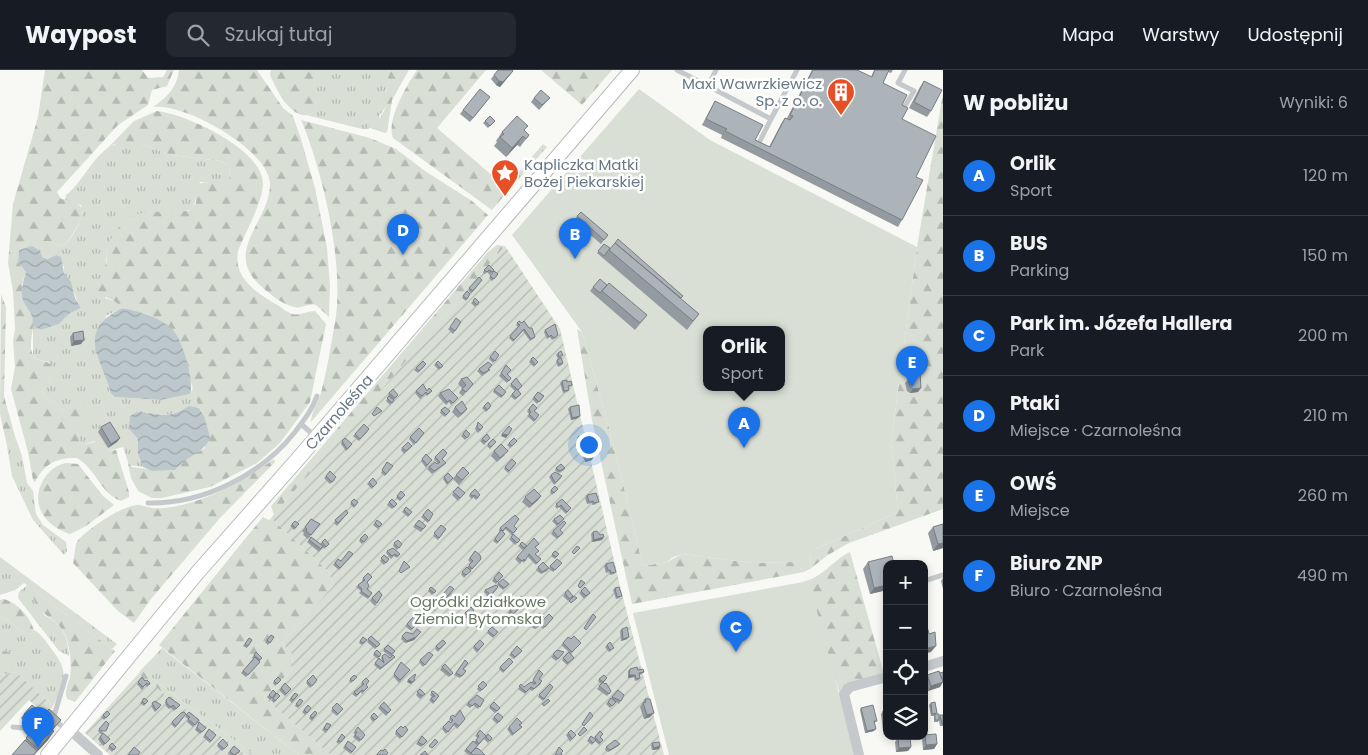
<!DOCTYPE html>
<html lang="pl">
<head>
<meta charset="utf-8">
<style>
  :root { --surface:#171b24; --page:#242831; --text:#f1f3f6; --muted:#9ea1a6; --line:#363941; --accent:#1a73e8 }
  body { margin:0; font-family:Poppins,sans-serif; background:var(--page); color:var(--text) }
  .controls { position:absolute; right:15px; bottom:15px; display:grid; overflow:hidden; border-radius:10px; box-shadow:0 2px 8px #0003 }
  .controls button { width:45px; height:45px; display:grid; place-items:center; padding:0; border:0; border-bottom:1px solid var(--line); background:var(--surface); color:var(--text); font:25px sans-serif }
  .you { position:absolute; left:588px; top:374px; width:18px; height:18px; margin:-12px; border:4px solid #fff; border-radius:50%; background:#1a73e8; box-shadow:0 0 0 8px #1a73e833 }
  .badge { display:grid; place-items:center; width:32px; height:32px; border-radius:50%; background:var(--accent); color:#fff; font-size:16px; font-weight:700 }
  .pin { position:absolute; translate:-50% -41px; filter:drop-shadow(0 1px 2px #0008) }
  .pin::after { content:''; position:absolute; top:26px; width:18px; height:15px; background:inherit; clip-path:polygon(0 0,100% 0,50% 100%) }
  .popup { position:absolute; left:703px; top:256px; width:82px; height:65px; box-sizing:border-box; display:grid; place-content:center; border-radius:10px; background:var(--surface); filter:drop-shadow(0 1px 4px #0005); font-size:16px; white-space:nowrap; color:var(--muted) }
  .popup b { font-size:19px; color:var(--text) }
  .popup::after { content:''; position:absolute; left:50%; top:100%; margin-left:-10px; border:10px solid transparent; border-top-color:var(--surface) }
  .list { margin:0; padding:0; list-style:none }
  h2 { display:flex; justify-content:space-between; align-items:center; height:65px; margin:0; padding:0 20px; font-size:21px }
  h2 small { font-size:16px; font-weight:400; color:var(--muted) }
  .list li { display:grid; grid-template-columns:32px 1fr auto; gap:15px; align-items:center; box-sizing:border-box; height:80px; padding:0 20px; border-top:1px solid var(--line) }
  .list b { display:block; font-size:19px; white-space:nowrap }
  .list p { margin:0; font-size:16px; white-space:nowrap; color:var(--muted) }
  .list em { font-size:16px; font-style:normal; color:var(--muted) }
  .icon { flex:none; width:28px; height:28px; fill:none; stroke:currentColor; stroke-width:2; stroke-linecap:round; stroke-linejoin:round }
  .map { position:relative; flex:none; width:943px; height:685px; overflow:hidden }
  header { display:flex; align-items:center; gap:30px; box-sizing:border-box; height:70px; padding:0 25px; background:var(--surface); border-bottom:1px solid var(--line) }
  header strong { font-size:24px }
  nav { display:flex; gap:28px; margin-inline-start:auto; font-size:18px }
  .search { width:350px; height:45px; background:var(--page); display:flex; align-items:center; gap:12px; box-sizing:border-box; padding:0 18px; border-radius:10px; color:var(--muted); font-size:19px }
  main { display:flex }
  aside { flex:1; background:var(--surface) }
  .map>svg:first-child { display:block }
</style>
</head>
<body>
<header>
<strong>Waypost</strong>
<div class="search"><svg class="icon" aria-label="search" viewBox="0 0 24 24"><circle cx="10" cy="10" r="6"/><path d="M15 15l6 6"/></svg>Szukaj tutaj</div>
<nav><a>Mapa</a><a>Warstwy</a><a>Udostępnij</a></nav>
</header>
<main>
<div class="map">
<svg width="943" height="685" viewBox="0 0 943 685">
  <defs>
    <pattern id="grass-tufts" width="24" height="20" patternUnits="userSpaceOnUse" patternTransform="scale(1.25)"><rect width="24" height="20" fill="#d9dfd5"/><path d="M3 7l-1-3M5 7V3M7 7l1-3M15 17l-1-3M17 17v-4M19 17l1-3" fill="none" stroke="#b4bab2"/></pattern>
    <pattern id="forest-firs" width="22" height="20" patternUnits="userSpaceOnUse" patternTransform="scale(1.25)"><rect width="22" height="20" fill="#d9dfd5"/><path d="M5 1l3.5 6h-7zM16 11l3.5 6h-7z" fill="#b4bab2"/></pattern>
    <pattern id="garden-furrows" width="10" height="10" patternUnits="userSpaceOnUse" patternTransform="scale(1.25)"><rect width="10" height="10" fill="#d9dfd5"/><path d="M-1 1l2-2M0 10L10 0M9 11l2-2" fill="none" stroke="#b4bab2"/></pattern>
    <pattern id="water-waves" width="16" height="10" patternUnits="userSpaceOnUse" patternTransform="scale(1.25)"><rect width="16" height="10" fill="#bdc8cc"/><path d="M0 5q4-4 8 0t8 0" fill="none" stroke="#9da7ab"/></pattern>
  </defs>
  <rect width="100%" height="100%" fill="#f8f8f4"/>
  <path fill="url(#grass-tufts)" d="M318 0H390L388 6 389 16 385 22 387 35 379 46 380 48 368 59H362L306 45 312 44 317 35C314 22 312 12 318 0Z
    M120 73H139L172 85 221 91 230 97 229 110 218 113 200 112 193 139 178 143 149 142 107 178 105 228 119 233 122 238 106 246C107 264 102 315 116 327L161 330 190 324 193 318 199 338C180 335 167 353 146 342L129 359 138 369V384L143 397 129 395 123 377 108 381 94 371 83 375 80 372 78 362 83 354 88 336 82 332 63 341 56 333 45 327 42 321 52 308 49 292 36 289 33 285V256L41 260 59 254 70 243 81 238C74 226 73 215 64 203V197L56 185 49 189 19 180 30 171H47L62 176C71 172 86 146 81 135L65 130 66 125C85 111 95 78 120 73Z
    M543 74 547 77 509 120 506 117Z
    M15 366 22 386 27 413 33 421 36 444 43 455 66 472 67 481 64 485 33 450 12 406 7 376 14 371Z
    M0 487 117 574 112 579 34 521 44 545C62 554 68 566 69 586L59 581 18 528 19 522 27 515 24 513 15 520 0 525Z
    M0 547C13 550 18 563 30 564L34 560C41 564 45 570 50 577 70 602 66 611 52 638L47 640 51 634 16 602 14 584 0 580Z
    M162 578 168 583 299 685H254L141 600Z"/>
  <path fill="url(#forest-firs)" d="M45 0H142L148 8 163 7 167 0H174L167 16 152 20 148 35 118 55 57 122 61 129 75 131 83 139C83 148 69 174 62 176L47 171H30L19 180 18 192 26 202C24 207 22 213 22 218 21 232 32 238 33 251 34 263 26 279 36 289 47 292 53 292 55 304L42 321 45 327 56 333 63 341 82 331 88 336V347L78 362 80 372 83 375 98 371C106 377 104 382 116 380L129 422V427L121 431C101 424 96 399 77 388 57 387 44 394 35 412L33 410 28 382 11 319 15 297 13 271 15 259 13 221 8 193 13 134 38 47Z
    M179 0H257L283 38 293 46 301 69 315 118 327 178 330 216 329 247 316 235C308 233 301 239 294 237 282 234 271 225 262 217 221 182 270 152 270 114 269 79 183 32 153 37 167 27 177 18 179 0Z
    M271 0H318C309 17 321 31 315 42 294 56 277 21 270 5Z
    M390 0H409L392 30 387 62 385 63 367 57 380 48 387 35 381 31 389 16 388 6Z
    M417 0H486L437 58 509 120 492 140 393 68C386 50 407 15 417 0Z
    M541 0H612L582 35Z
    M943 23V439L849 473 828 485 810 499 811 482 813 480 898 442 891 373 917 177Z
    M157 41C186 44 262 79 263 113 263 132 245 163 238 181 233 209 258 224 279 236 283 239 287 242 292 244 299 246 308 241 315 241L326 254 310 332 280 373 257 393 210 417 162 428H152L138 421 131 408 128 393 132 397C147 399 159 401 174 400L183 390 205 378 204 346 199 338 177 267C165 249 142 242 122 238 115 228 103 229 96 219L107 191V178L110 170 123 151 137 144 149 142 189 141 196 133 195 116C203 110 218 113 229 110L230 97 221 91 172 85 139 73 114 74 102 84 134 51Z
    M301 50 370 68 396 79 425 101 472 131 488 145 311 352C311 343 318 332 321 323 327 300 331 275 335 252 345 197 323 101 301 50Z
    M497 175 505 176 274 445 271 436 488 182Z
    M1 224 6 237 4 326 15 366 14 371 7 376 0 344Z
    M577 259 582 262 612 368 643 496 667 492 682 484 753 493 794 492 804 502 632 534 592 350Z
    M274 389 275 392 220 448 151 529 134 553 118 541 73 493 76 474 78 470C90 458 119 437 137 435 142 435 147 437 152 438 160 439 173 437 182 435 215 427 247 409 274 389Z
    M66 393 78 394 103 426 114 435 86 456 70 464C60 461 47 453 42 443 31 424 45 397 66 393Z
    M263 447 269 450 271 448 328 501 334 515 282 573 292 584 293 599 264 628 331 685H299L159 575Z
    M850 482 884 604 840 625 804 511C821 509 834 489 850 482Z
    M34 521 115 581 75 632 67 629C64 621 68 615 70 607 72 595 70 576 65 565 58 546 30 544 34 521Z
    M4 529C18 533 29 546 34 560L30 564C18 563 13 550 0 547V530Z
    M0 580 15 584 16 602 0 605Z
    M141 600 254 685H246L138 604Z"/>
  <path fill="#d9dfd5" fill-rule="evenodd" d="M639 19 710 70 917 177 891 373 898 442 813 480 811 483 810 499 804 502 794 492 753 493 682 484 673 487 667 492 643 496 612 368 582 262 512 165ZM706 259H782V317H706Z
    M809 511 855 685H669L633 543Z"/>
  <path fill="url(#garden-furrows)" d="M505 176 560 259 621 520 664 685H331L264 628 293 599 292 584 282 573 334 515 328 501 271 448Z
    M16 602 51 634 47 640H40L29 630 0 661V605Z
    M138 604 246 685H110L85 663Z"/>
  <path fill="url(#water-waves)" d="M32 176 40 181 42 187 48 189 56 185 61 187 64 203 71 212 75 228 81 238 70 243 59 254 41 260 33 256C33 243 30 243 25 234 19 225 23 212 26 202L18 192 19 180Z
    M122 238C138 241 159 247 172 259 182 268 195 312 190 324L161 330 115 327 111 323C100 285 76 262 122 238Z
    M189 336 199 338 204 346 210 367C206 382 185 387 175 400L152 401 143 397 138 384V369L129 359 130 346 137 342C161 343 164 351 189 336Z"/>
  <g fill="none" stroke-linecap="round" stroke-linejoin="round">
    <g stroke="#b5bbbf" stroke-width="16">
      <path id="secondary" d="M48 685 198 502 297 390 632 0"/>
    </g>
    <path stroke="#c5c9cc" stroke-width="5" d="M677 0 708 16 716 0
      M708 16 771 49 797 0
      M905 36 914 21 898 13 905 0
      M758 75 771 49
      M301 354 316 367
      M148 433C204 434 261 405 295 362 304 350 312 340 317 326
      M924 511 943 505
      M924 520 925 524
      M66 606 54 646 60 655 68 659
      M13 657 23 658 41 643H53"/>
    <path stroke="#c5c9cc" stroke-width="10" d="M924 597 943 591
      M69 659 98 685
      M859 685 844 624 850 617 887 607"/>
    <use href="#secondary" stroke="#fff" stroke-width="14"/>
  </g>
  <path fill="#949ba0" d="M812 0H857L871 7 874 0H893L891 3 888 2 883 13 902 35V49L916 107 902 150 898 157 721 68 722 65 702 55 711 38 715 31 755 70 769 77 781 54 785 48H787Z
    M513 1 500 17 496 15 491 9 494 5Z
    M924 11 931 41 927 47 909 38 920 17Z
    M490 27 470 52 460 44 463 40Z
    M534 28H550L539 40 531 32Z
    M485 51H495L488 58 483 53Z
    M524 61 529 65 520 77 517 75 506 87 494 76 497 72 496 71 502 62Z
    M577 146 608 165 601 174 574 151Z
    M604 174 681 229 699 244 687 260 597 183Z
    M484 200H494L490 205 487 202 485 204 483 203Z
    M494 201 498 204 492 211 489 208Z
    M479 207 482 210 471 224 468 220Z
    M593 217 647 245 635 260 590 221Z
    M467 221 470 224 466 231 462 228Z
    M473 231 479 232 475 237 471 233Z
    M519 251 535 267 533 269 530 271 523 261 513 272 509 268 518 257 516 255Z
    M461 252 453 264 448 259 450 257Z
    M545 260 557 267 552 270 550 267 547 269 544 262Z
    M73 263 81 274 71 276 70 267Z
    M558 283 562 288 558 289 556 285Z
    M499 285 493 293 489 289 490 287Z
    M531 289 536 294 534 297 529 292Z
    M557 290 563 293 562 295 558 297 556 292Z
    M438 291 443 296 439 300 434 295Z
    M506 295 509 302 507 304 511 308 507 313 499 306Z
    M425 296 418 303 414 300 416 298Z
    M479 299H488V302L482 306 477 301Z
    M912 301 918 322 910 323 907 321 905 313 909 309V306Z
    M516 308 518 320 521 324 515 330 510 326 515 321 510 316Z
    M461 309 469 318 463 326 459 323 462 318 458 314Z
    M562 311 567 312 570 317H568L569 320 567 322 563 323 560 313Z
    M494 320 505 324 501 328 493 322Z
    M416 321H432L427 326 425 324 420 329 415 323Z
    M538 322 544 326 537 334 532 329Z
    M389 323 398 325 390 335 386 331 389 326 388 325Z
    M440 323 458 328 451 335 449 332 446 335 438 326Z
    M533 334 534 341 539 345 534 352 527 346 529 344 527 341Z
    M484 336 490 338 486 342 482 338Z
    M455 337 467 339 464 343 458 348 452 342Z
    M570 337 578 348 571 350 568 339Z
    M441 340 450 341 445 347 440 343Z
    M478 352 482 359 478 363 475 359Z
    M101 357 120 368 117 372 108 378 98 362Z
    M368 361 359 371 353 366 355 364Z
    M424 363 414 375 409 369 410 367Z
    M463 364H470L465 370 461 366Z
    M578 367 585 373 578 374 577 369Z
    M490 368 484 375 480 371 482 369Z
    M342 371 351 376 346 381 341 374Z
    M517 371 510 378 507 375 509 373Z
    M496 372 490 379 487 376 488 374Z
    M412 376 404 384 401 380 402 378Z
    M494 381 505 385 497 392 491 386Z
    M426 384 432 390 426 398 421 391Z
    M446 385 442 389 446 393 444 395 432 404 427 399 429 397 438 394 434 389 435 387Z
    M585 385 592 390 585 392 583 387Z
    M387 392 393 396 385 406 381 403Z
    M515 395 508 403 504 399 505 397Z
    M556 398H565L564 400 558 403 555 400Z
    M469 403 459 415 453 409 456 405Z
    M551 405 561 408 554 415 549 407Z
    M326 406 335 410 330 414 324 408Z
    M444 407 453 408 447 415 443 409Z
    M369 412 377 413 372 419 367 414Z
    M458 417 465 423 458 431 452 425Z
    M558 419 552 425 550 422 551 420Z
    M401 421 405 425 400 431 396 428Z
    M470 424 479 427 476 430 473 427 472 429 469 426Z
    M587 425 597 434 592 435V433L587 434 585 428Z
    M541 426 538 430 529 438 522 432 525 427Z
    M354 429 358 432 354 438 350 434Z
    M562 429 571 438 566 444 559 437 557 439 555 436Z
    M389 432 396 436 392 439 387 435Z
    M406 437 412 442 408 447 402 442Z
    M348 443 337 456 334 453 335 450Z
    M423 445 429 451 428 453 421 447Z
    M311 449 320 454 308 469 303 465 304 463 302 461Z
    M554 449 562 451 557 456 552 451Z
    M377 450 382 454 378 459 373 455Z
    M419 450 426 456 421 462 413 457Z
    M292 454 297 457 294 460 290 456Z
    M943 454V478L933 481 928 463 933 457Z
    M441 455 446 459 438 470 433 466Z
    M514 456 516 461 512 465 505 459 503 462 505 464 497 474 493 471 500 462 499 460 500 458Z
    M560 460 563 463 557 469 551 464 553 461Z
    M593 462 602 470 592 472 591 464Z
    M365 464 368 467 362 474 359 471Z
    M311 467 320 474 322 472 327 476 324 479 323 477 319 482 307 472Z
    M511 467 518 472 515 475 509 469Z
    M522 472 527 476 523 480 518 476Z
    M394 473 402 474 397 480 393 476Z
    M536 478 535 484 541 489 536 495 527 486 524 493 522 491 520 494 515 489 517 487Z
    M387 481 400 484 397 488 394 486 391 489 386 483Z
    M475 481 481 489 464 508 461 504 471 493 468 490Z
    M555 481 559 484 555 489 551 486Z
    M353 484 339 500 333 495 338 489 341 491Z
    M384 485 389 489 384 495 380 491Z
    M868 492 887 520 870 524 863 499Z
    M606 494 616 502 614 504 610 505 609 502 606 503 604 496Z
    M560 495 553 502 549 499 550 496Z
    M538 497 549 498 547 501 541 504 536 500Z
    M503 506 496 514 492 511 494 508Z
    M372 507 367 513V519L372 523 368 529 359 523 361 521 356 517 358 515 363 512 362 511 363 508Z
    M943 508V519L941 511Z
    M498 513 509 514 503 520 497 515Z
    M431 517 436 521 432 525 428 521Z
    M615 518 620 528 616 529 613 520Z
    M497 519 489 528 484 522 485 520Z
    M581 521 590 523 584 529 579 523Z
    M453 522 435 541 430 536 432 534 439 529Z
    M565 523 573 526 568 531 563 526Z
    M382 525 375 536 370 531 372 528Z
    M518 529 527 531 512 546 508 543 510 540 519 534 516 531Z
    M474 541 467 549 463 545 465 543Z
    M540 543 542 549 540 552 536 547Z
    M476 548 484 555 479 560 472 553Z
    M553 548 543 559 540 556 535 559 531 557 536 550 540 554Z
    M407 554H415L414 557 411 561 405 556Z
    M622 559 627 569 621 571 620 561Z
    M488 561 498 562 493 568 487 563Z
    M421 562 414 570 405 573 401 569 402 566Z
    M271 565 274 567 268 575 265 572Z
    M371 566 380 574 375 579 367 572Z
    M249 568 252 570 247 578 243 576Z
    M360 571 365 572 362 575 359 573Z
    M446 573 438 582 435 579 436 576Z
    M563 573 579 575 571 584 574 588 567 595 562 590 569 582 561 575Z
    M484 574 477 583 473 578 474 576Z
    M388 575 395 581 391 587 383 581Z
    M607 575 612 580 609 582 605 577Z
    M377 580 381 584 378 589 373 585Z
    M557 580 563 584 556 591 551 587Z
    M522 581 514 589 509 585 511 583Z
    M256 582 262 588 259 592 258 594 246 607 241 603 253 589 252 588Z
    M385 584 390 588 393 589 380 600 374 595 375 593 382 590 381 588Z
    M433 585 423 597 419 592 420 590Z
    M465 590 468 593 463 599 466 601 460 608 454 605Z
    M513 592 503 603 499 599 500 597Z
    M399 594 410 600 399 613 393 606Z
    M442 597 453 603 449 607 440 600Z
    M630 599 638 600 644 602 642 604 640 605 639 610 635 611 634 607 628 608V601Z
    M539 600 541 614 532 621 529 619 525 624 518 619 521 614 524 617 532 612Z
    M943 602V611L940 617 928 621 924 609 927 605Z
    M354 605 357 607 351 613 349 611Z
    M142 607 149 615 147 617 145 615 142 620 137 614Z
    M366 608V619L362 624 361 622 356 627 352 624 362 615 361 614Z
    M599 609 606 610 603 613 611 621 607 626 597 619 601 614 598 611Z
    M281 610 275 616 273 613 274 611Z
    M307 611 316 612 310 618 306 613Z
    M483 611 487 615 480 622 477 619Z
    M285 613 291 619 285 626 279 620Z
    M553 617 543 631 538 627 539 625Z
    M420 619 423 626 420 629 416 625Z
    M618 620 624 625 619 634 615 631 616 632 610 638 606 634Z
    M433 621 439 626 433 634 429 630 432 627 430 625Z
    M276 623 270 630 267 627 269 625Z
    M295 623 298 625 292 633 289 630Z
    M169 627 178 637 174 641 171 638 169 639 166 636 165 632Z
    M273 628H278L274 633 271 630Z
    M645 629 650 647 644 649 640 637Z
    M484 630 478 639 473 635 470 638 466 635 468 633Z
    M142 631H148L144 636 140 633Z
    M155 631 160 637 155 642 151 636Z
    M303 631 298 638 295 636 296 634Z
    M337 633 343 639 337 646 331 641Z
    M931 633 937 643 936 644 939 647 940 645H943V656H940L939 650 938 652H934V646H931L929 635Z
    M308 635 311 638 305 645 302 642Z
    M380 636 391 640 386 646 378 638Z
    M490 636 500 638 495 643 489 638Z
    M861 638 877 651 874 653V661L865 663 860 640Z
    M49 639 53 660 48 670 34 685 25 670Z
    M107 641 108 646 104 650 101 647Z
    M315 641 317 643 312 651 309 648Z
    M883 641H887V660L883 661 881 644Z
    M189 642 199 650 193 657 187 652 188 649 185 647Z
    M24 644 35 645 27 654 21 648Z
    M186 644 175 658 171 654 172 652Z
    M453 645 455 647 465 649 457 659 454 655 446 664 442 659 443 657 452 652 449 649Z
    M371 646 378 647 373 652 370 648Z
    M494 647 501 650 497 654 492 649Z
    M199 652 206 658 200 664 195 660Z
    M327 653 331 655 326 663 322 660Z
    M520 655 522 657 512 666 507 659 509 657Z
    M99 659 104 664 108 671 103 676 98 669 102 664H101L98 661Z
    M209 659 216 665 210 673 203 667Z
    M408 660 400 669 395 664 396 661Z
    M480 660 486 666 476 678 485 685H469L464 681 466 679 474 672 478 668 475 666Z
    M571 660 576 665 570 672 566 665Z
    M355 661 364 667 359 672 353 667 355 664 353 663Z
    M600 661 601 667 603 670 599 675 595 671 592 675 587 671 591 666 594 668Z
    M342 664 345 667 339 674 336 672Z
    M488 664 492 668 488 673 484 669Z
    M925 665 937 674 934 679 923 680 922 669Z
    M422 666 425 673 421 677 416 674Z
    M898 668 911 677 908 681 896 682 895 672Z
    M348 671 356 677 351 684 343 678Z
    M112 673 116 677 112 682 108 678Z
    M652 673 659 679 652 680 651 676Z
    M218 674 228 675 222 681 217 676Z
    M234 676 240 681 239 683 236 685H230L228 683Z
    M618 676 608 682 605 680 606 677Z"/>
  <path fill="#787e82" d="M513 1 500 17 496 15 499 11Z
    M523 66 517 75 506 87 512 78Z
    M84 270 81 274 71 276 74 271Z
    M921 318 918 322 910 323 913 319Z
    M580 346 578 348 571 350 572 348Z
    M502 364 508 365 506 368 501 366Z
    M120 368 117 372 108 378 111 374Z
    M586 370 585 373 578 374 579 372Z
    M593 388 592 390 585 392 586 390Z
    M541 426 538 430 529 438 532 434Z
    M604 467 602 470 592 472 594 470Z
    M943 473V478L933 481 938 474Z
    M887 515V520L870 524 874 518Z
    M421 562 414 570 405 573 407 571Z
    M629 567 627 569 621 571 623 569Z
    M936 576 931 582 924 584V579Z
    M629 605H635L634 607 628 608Z
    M408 610 413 612 411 614 407 612Z
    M943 612 940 617 928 621 931 616Z
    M654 643 650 647 644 649 647 645Z
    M876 659 874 661 865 663 867 661Z
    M54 661 48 670 34 685H33Z
    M620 674 618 676 608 682 610 680Z
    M937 674 934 679 923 680 926 675Z
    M660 676 659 679 652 680 654 678Z
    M911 677 908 681 896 682 899 678Z"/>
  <path fill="#acb4ba" stroke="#787e82" d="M498 0H512L513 1 503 12 499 11 494 5Z
    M813 0H857L872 7 875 0H889L883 13 907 25 902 35 908 38 902 49 936 66 916 107 923 110 902 150 725 61 727 59 706 49 715 31 763 55 755 70 770 77 785 48 790 50 793 46 790 45Z
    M924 11 942 20 931 41 914 32Z
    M480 19 490 27 473 48 463 40Z
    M541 20 550 28 542 35 534 28Z
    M490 46 495 51 490 56 485 51Z
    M517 46 528 56 524 60 529 65 526 69 523 66 512 78 500 67 504 64 502 62Z
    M581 142 608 165 604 170 577 146Z
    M618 169 683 226 681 228 615 173Z
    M615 173 699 244 693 251 609 180Z
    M604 174 610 178 604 186 598 181Z
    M489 195 494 200 492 202 489 200 487 202 484 200Z
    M494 201 498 204 494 209 490 206Z
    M479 207 482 210 473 221 469 218Z
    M600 209 607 215 600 223 593 217Z
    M609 213 647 245 640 253 602 221Z
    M467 221 470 224 467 229 463 226Z
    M475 228 479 232 477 235 473 231Z
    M456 248 461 252 455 261 450 257Z
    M519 251 522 253 524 251 529 258H532L535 267 531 269 524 259 514 270 510 266 520 255 517 253Z
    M555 254 558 265 554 268 551 265 549 267 545 260Z
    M83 261 84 270 74 271 73 263Z
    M495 281 499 285 495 291 490 287Z
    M561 281 563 285 559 287 558 283Z
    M533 287 538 292 535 295 531 289Z
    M561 288 563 293 559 294 557 290Z
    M423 291 426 294 419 301 416 298Z
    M438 291 443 296 440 298 436 293Z
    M488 292 492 295 488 299 490 300 483 303 479 299Z
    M506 295 511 300 507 304 511 308 509 311 501 303Z
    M912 301 920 302 921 318 913 319 910 317 908 309H912Z
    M467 307 473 314 466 322 462 319 466 315 461 309Z
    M516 308 522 316 518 320 511 314Z
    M567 310V312L571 311 572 315 568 316 569 320 564 321 562 311Z
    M423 314 427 321 429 318 432 321 428 324 426 322 422 326 416 321Z
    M499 315 506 322 502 326 494 320Z
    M393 319 398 325 395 328 389 323Z
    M449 319 458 328 453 333 450 330 447 332 440 323Z
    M517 319 521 324 516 328 512 324Z
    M538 322 544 326 539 332 534 327Z
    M389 326 394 330 392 333 387 328Z
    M462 331 467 339 461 344 455 337Z
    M488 332 491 336 487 340 484 336Z
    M533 334 537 338 534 341 539 345 535 350 529 344 531 342 529 339Z
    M579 335 580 346 572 348 570 337Z
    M377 337 382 341 374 346 372 344Z
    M445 337 450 341 446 345 441 340Z
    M110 352 120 368 111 374 101 357Z
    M478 352 483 357 480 360 477 357Z
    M364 354 369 359 360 369 355 364Z
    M509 356 512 359 508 365 502 364Z
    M419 358 424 363 416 373 410 367Z
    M466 360 470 364 467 368 463 364Z
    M585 363 586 370 579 372 578 367Z
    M487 364 490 368 486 372 482 369Z
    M345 368 352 374 347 379 342 371Z
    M514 368 517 371 512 376 509 373Z
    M493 369 496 372 491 377 488 374Z
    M408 372 412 376 406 381 402 378Z
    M501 374 508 381 500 388 494 381Z
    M443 379 447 383 442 389 446 393 434 401 429 397 435 392 437 394 440 392 435 387Z
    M592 383 593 388 586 390 585 385Z
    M426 384 432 390 427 395 422 389Z
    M512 389 516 393 509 401 505 397Z
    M387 392 393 396 386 404 382 400Z
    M561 394 565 398 560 401 556 398Z
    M463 397 469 403 462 410 456 405Z
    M330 401 336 407 332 412 326 406Z
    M555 402 562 406 555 413 551 405Z
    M448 403 453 408 448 413 444 407Z
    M373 408 377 413 373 417 369 412Z
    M555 416 558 419 554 423 551 420Z
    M458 417 465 423 460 428 453 422Z
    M475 419 480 425 477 428 475 425 473 426 470 424Z
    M534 419 541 426 532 434 525 427Z
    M401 421 405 425 401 429 397 426Z
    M596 423 599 432 594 433 593 431 589 432 587 425Z
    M354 429 358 432 355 436 351 432Z
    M392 429 397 434 394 437 389 432Z
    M562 429 571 438 567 442 561 435 559 437 556 434Z
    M406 437 412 442 409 445 404 440Z
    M428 439 433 444 429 451 423 445Z
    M346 440 348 443 338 453 335 450Z
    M515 445 519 449 514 456 517 459 513 463 506 457 503 461 500 458Z
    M560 445 564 449 558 454 554 449Z
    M311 449 320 454 311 465 306 461 307 459 305 457Z
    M377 450 382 454 379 457 375 453Z
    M419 450 426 456 423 459 415 455Z
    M295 451 299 454 295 458 292 454Z
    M564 451 566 453 560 460 563 463 558 467 553 461Z
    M943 454V473L938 474 933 457Z
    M441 455 446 459 439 468 434 463Z
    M501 460 505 464 498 472 495 469Z
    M597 461 600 465 603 464 604 467 594 470 593 462Z
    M365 464 368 467 364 472 360 469Z
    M513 464 520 470 517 473 511 467Z
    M311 467 323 476 321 479 309 470Z
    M534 468 539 474 535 477 539 481 535 484 541 489 537 493 529 484 525 491 524 489 522 491 517 487Z
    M325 469 329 474 326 477 322 472Z
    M398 470 402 474 399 478 394 473Z
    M522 472 527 476 524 478 520 474Z
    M577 476 580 478 574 484 572 482Z
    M393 478 400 484 398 486 395 484 392 486 387 481Z
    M349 481 353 484 340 498 335 493 338 489 341 491Z
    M475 481 480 485 481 489 472 499 469 495 473 491 470 488Z
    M555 481 559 484 556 487 552 484Z
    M384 485 389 489 386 493 381 488Z
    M892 486 894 494H887V515L874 518 868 492Z
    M557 489 562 493 555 500 550 496Z
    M404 491 410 497 401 503 399 501Z
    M543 492 549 498 542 502 538 497Z
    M613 492 616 502 611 503 610 500H608L606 494Z
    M467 497 471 501 466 505 462 502Z
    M499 502 503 506 497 512 494 508Z
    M368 503 372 507 367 512 369 516 367 519 372 523 369 527 361 521 362 519 358 515 365 510 363 508Z
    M503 509 509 514 504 518 498 513Z
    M581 510 585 513 580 518 578 516Z
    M496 515 498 517 491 525 485 520Z
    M450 516 454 519 436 538 432 534 438 528 439 529Z
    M431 517 436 521 434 523 429 519Z
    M585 517 590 523 586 526 581 521Z
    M619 517 622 526 617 527 615 518Z
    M568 520 573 526 569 529 565 523Z
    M379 521 382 525 377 533 372 528Z
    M521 526 527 531 513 544 510 540 515 534 517 536 521 533 518 529Z
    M574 526 577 528 571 533 569 531Z
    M471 537 474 541 469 547 465 543Z
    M540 543 544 547 541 549 537 545Z
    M549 544 553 548 545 557 540 553Z
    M593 544 596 547 586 560 584 558Z
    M924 544 929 564 935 562 936 576 924 579Z
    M413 547 417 550 414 553 416 555 412 559 407 554Z
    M476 548 484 555 481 558 473 551Z
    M536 550 541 555 537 557 532 555Z
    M492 557 498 562 494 566 488 561Z
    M627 557 629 567 623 569 622 559Z
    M417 559 421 562 416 567 407 571 402 566 406 562 413 564Z
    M271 565 274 567 270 573 267 570Z
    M371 566 380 574 377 577 368 569Z
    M574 566 581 573 572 582 563 573 568 567 571 569Z
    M363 567 367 570 363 573 360 571Z
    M249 568 252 570 248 576 245 574Z
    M443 570 446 573 439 579 436 576Z
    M480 570 484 574 478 580 474 576Z
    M610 572 614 578 610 580 607 575Z
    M388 575 395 581 392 584 384 579Z
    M517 576 522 581 515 587 511 583Z
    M377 580 381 584 379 587 374 583Z
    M557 580 564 582 558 589 553 584Z
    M256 582 262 588 260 590 254 585Z
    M429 582 433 585 425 595 420 590Z
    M569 582 574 588 568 593 563 588Z
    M385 584 390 588 393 585 395 587 381 598 375 593 379 588 384 593 382 586Z
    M255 587 260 592 248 605 243 601Z
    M509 588 513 592 504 601 500 597Z
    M465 590 468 593 463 599 466 601 462 606 456 603Z
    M401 592 410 600 400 610 394 604Z
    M445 594 453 603 451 605 442 597Z
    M637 597 638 600 643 599 644 602 639 603 640 608 636 609 635 605H629L630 599Z
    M539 600 543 604 539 609 542 611 534 619 531 617 526 622 519 616 521 614 524 617 531 612 534 614 536 613 533 610Z
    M939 601 943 612 931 616 927 605Z
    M943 602V609H942L940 603Z
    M415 604 416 605 414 608 415 610 413 612 408 610Z
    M313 605 317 610 312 616 307 611Z
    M354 605 357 607 353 611 350 609Z
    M604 605 607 608 603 612 599 609Z
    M142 607 145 611 147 610 150 613 149 615 147 613 143 617 138 612Z
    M278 607 281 610 277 614 274 611Z
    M366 608 369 611 366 615 368 617 364 621 362 620 357 625 354 622 364 614 362 612Z
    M483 611 487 615 482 620 478 616Z
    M603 612 605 614 606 613 611 621 609 624 599 616Z
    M285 613 291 619 286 624 281 618Z
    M550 614 553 617 544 629 539 625Z
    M420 619 425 624 422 626 417 622Z
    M273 620 276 623 272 628 269 625Z
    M618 620 624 625 621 631 612 627Z
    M433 621 439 626 434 632 431 628 435 626 431 622Z
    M277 623 280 626 275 631 273 628Z
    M295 623 298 625 293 630 291 628Z
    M477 625 484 630 480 637 475 633 472 636 468 633Z
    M169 627 180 635 176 639 173 635 171 637 167 634 166 630Z
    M144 628 148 631 145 634 142 631Z
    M611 628 616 632 612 636 608 632Z
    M300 629 303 631 299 636 296 634Z
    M548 629 550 631 544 636 542 634Z
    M645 629H650L654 643 647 645 643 633 646 632Z
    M155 631 161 635 156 640 152 633Z
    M384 632 391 640 388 643 380 636Z
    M494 632 500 638 497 641 490 636Z
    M935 632 937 643 932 644 931 633Z
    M337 633 343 639 338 644 332 638Z
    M32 635 38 640 30 650 24 644Z
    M308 635 311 638 307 643 304 640Z
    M873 635 877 651H874L876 659 867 661 861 638Z
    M49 639 61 650 52 660 54 661 38 679 26 668Z
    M460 640 465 649 459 656 455 653 448 662 443 657 449 651 451 653 453 650 450 647 453 645 455 647Z
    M107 641 110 644 106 648 103 645Z
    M315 641 317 643 313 648 310 646Z
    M883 641H887V658L884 659Z
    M184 642 186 644 176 656 172 652 181 643Z
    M189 642 199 650 195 655 188 649 190 647 186 645Z
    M590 642 593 646 584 656 582 654Z
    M374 643 378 647 375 650 371 646Z
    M498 643 503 647 499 652 494 647Z
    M935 644H939V650H935Z
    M940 645H943V654H942Z
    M517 648 522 653 519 655 522 657 513 664 509 657Z
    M106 651 109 654 106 661H102L99 659Z
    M199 652 206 658 202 662 197 658Z
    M327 653 331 655 327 660 324 658Z
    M401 656 403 658 405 656 408 660 402 667 396 661Z
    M358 657 365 665 361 670 355 665 357 662 355 661Z
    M584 657 587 660 580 666 578 664Z
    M209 659 216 665 211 671 205 665Z
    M480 660 486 666 479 674 476 670 479 666 477 664Z
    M571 660 576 665 572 669 568 663Z
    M600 661 603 664 600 667 603 670 600 673 595 667Z
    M103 663 110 669 105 674 100 667Z
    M342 664 345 667 341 672 338 670Z
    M488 664 492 668 490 671 486 667Z
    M936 664 937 674 926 675 925 665Z
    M422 666 427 671 423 675 418 672Z
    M591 666 596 670 593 673 589 669Z
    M910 667 911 677 899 678 898 668Z
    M223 669 228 675 224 679 218 674Z
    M435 669 438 672 432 678 429 676Z
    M25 670 37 681 33 685H12Z
    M615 670 620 674 610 680 606 677Z
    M348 671 356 677 352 682 345 676Z
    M473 671 478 675 471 683 466 679Z
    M659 672 660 676 654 678 652 673Z
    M112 673 116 677 114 680 109 676Z
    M234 676 240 681 234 685 230 681Z
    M134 677 140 682 138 685H128Z
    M559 677 563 681 561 683 562 685H555Z
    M476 678 479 679 485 685H473L471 683Z
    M385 679 388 683 386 685H377V684L381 680 383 681Z
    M425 681 428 685H420Z"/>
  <defs>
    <g id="building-pin" transform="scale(1.4375)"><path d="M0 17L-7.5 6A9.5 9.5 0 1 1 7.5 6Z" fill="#e75025" stroke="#fff"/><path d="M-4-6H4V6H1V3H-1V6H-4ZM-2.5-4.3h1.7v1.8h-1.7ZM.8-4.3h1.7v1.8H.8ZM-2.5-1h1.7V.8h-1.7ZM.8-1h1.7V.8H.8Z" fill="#fff"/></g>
    <g id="sight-pin" transform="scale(1.4375)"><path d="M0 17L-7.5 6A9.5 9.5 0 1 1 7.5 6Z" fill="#e75025" stroke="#fff"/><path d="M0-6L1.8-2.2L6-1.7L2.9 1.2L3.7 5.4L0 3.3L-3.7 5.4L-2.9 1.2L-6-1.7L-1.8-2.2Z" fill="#fff"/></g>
  </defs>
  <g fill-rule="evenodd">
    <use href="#building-pin" x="841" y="22"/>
    <use href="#sight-pin" x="505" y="103"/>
  </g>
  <g text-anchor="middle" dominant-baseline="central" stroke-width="5" stroke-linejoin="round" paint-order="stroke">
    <g font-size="15" fill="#667886" stroke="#fff" text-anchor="end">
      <text x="822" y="13">Maxi Wawrzkiewicz<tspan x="822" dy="17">Sp. z o. o.</tspan></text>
      <text x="524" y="94" text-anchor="start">Kapliczka Matki<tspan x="524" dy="17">Bożej Piekarskiej</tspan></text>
    </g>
    <g font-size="15" fill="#667886" stroke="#fff">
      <text transform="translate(339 342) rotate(-49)">Czarnoleśna</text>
    </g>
    <g font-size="15" fill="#667861" stroke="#fff">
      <text x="478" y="531">Ogródki działkowe<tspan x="478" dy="17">Ziemia Bytomska</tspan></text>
    </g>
  </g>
</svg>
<div class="controls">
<button>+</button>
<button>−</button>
<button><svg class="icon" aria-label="locate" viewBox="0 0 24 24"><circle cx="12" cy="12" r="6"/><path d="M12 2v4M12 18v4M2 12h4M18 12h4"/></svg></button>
<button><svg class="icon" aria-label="layers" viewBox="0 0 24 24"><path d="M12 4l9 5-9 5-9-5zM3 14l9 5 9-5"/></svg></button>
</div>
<div class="you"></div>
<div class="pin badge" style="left:744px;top:378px">A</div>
<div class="popup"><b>Orlik</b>Sport</div>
<div class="pin badge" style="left:575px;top:189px">B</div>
<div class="pin badge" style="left:736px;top:582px">C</div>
<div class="pin badge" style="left:403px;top:185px">D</div>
<div class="pin badge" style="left:912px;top:317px">E</div>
<div class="pin badge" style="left:38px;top:678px">F</div>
</div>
<aside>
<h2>W pobliżu<small>Wyniki: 6</small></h2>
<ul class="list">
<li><span class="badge">A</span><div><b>Orlik</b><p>Sport</p></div><em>120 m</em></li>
<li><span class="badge">B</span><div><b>BUS</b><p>Parking</p></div><em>150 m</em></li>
<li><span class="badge">C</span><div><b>Park im. Józefa Hallera</b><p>Park</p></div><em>200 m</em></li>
<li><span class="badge">D</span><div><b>Ptaki</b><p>Miejsce · Czarnoleśna</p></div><em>210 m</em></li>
<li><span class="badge">E</span><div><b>OWŚ</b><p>Miejsce</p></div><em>260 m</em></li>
<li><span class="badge">F</span><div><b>Biuro ZNP</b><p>Biuro · Czarnoleśna</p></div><em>490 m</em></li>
</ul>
</aside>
</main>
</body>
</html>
